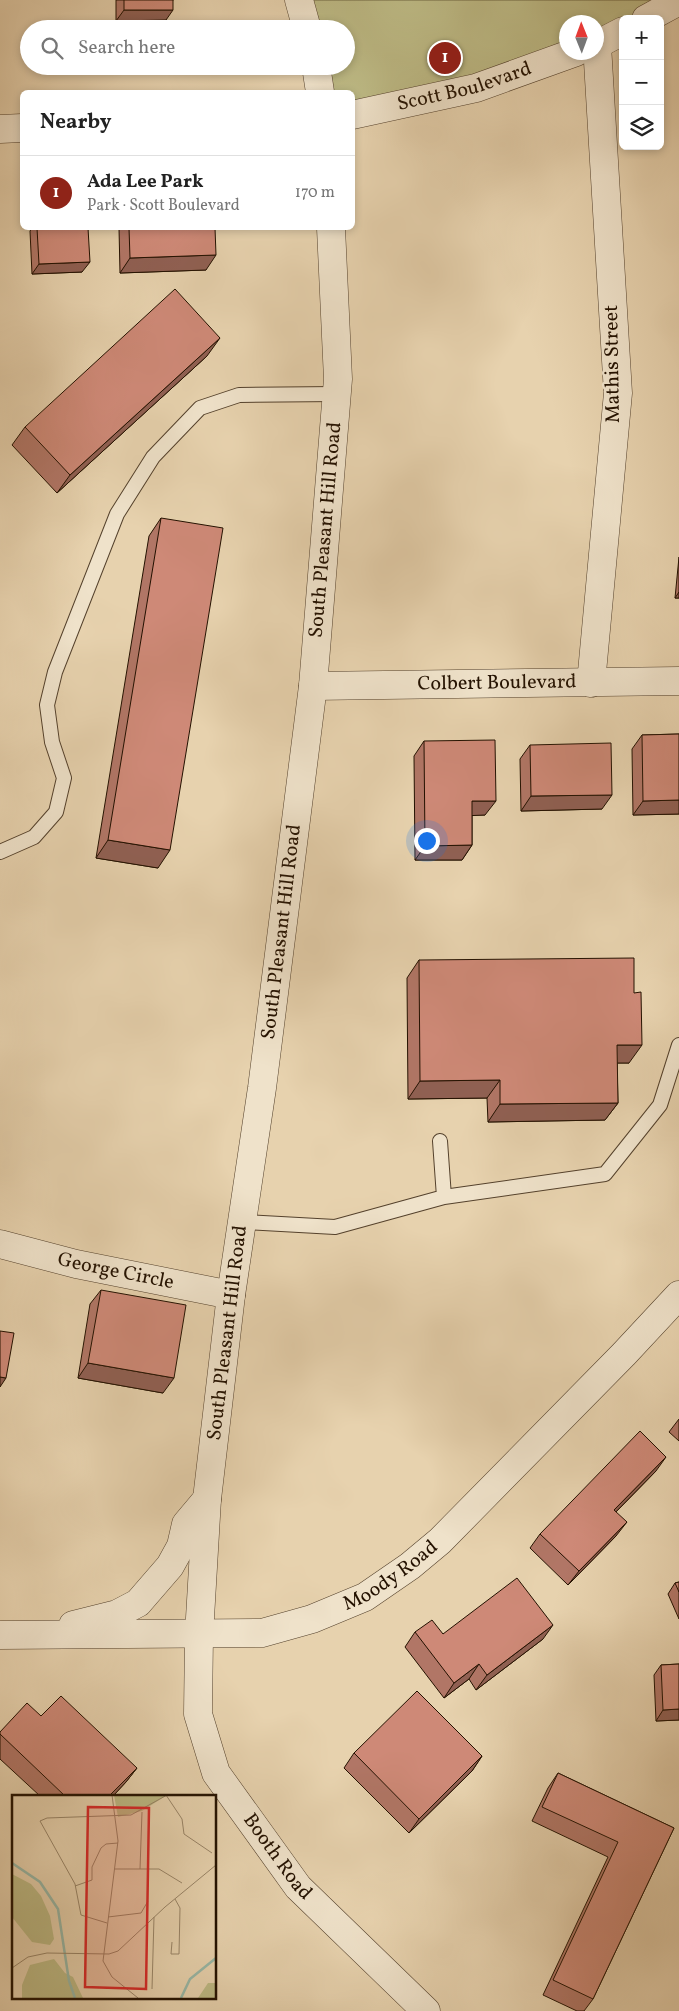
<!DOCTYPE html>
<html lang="en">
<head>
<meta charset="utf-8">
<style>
  :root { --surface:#fff; --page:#f6f6f6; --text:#222; --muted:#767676; --line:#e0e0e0; --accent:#8f2418 }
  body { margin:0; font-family:Vollkorn,serif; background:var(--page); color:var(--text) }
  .controls { position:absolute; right:15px; top:15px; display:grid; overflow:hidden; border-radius:8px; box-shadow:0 2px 8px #0003 }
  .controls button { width:45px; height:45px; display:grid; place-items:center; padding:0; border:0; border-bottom:1px solid var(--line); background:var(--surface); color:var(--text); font:25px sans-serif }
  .compass { position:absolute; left:559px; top:15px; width:45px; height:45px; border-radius:50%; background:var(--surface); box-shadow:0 2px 8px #0003; rotate:359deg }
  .you { position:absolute; left:426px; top:840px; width:18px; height:18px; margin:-12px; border:4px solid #fff; border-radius:50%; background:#1a73e8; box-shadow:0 0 0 8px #1a73e833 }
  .badge { display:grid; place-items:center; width:32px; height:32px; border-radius:50%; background:var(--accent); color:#fff; font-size:16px; font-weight:700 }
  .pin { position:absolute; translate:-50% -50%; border:2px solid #fff; box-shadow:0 1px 5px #0006 }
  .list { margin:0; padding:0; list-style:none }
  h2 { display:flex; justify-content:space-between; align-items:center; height:65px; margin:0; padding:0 20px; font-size:21px }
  h2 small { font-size:16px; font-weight:400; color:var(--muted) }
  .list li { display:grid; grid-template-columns:32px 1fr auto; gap:15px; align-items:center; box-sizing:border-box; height:75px; padding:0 20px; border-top:1px solid var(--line) }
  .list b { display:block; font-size:19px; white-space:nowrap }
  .list p { margin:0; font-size:16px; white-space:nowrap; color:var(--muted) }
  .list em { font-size:16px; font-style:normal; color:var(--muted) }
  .icon { flex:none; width:28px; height:28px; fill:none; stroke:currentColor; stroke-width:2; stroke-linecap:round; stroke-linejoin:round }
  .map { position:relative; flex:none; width:679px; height:2011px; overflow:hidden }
  .search { position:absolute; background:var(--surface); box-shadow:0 2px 8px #0003; left:20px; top:20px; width:335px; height:55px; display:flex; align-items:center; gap:12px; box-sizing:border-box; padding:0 18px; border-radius:28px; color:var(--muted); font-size:19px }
  .panel { position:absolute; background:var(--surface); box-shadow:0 2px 8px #0003; left:20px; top:90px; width:335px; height:140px; border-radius:8px }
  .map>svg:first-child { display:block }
</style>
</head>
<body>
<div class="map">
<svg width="679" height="2011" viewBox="0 0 679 2011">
  <rect width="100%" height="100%" fill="#e7d2ae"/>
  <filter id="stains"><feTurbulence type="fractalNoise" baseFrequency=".004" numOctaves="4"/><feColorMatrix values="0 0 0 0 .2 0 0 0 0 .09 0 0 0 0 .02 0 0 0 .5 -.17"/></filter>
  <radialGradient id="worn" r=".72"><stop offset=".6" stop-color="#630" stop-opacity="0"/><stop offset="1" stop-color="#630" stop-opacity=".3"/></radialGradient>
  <path fill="#bdba85" stroke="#706642" d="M309 0H668L633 19H623L597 39 596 22H566V50L353 107 352 92H330L324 66H346V29H316Z"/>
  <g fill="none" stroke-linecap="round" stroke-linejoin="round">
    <g stroke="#54412c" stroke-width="16">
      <path id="service" d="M0 852 34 837 56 812 64 778 52 742 47 705 55 672 117 514 153 457 200 408 239 395 337 394
        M440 1141 444 1197
        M243 1222 335 1227 444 1197 605 1174 660 1105 679 1045"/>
    </g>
    <g stroke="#54412c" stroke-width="29">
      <g id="minor">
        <path d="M646 19 679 1"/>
        <path d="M596 45 623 31"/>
        <path id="s1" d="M352 115 476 88 576 52"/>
        <path d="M0 129 22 128"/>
        <path d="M591 683 618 393 597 45"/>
        <path id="s2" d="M313 686 679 681"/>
        <path id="s3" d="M0 1244 76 1264 231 1295"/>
      </g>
    </g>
    <g stroke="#54412c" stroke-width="29">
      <g id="tertiary">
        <path d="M299 0 307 29"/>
        <path d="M316 66 320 92"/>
        <path id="s4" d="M331 228 338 379 313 686 262 1088 231 1295 207 1499 199 1635 198 1714 216 1773 298 1887 426 2011"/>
        <path d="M73 1625 117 1614 138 1603 170 1566 181 1546 186 1524 207 1499"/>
        <path id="s5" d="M0 1635 262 1633 312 1619 365 1597 410 1566 440 1541 624 1354 679 1295"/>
      </g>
    </g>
    <use href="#service" stroke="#efe2ca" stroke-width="14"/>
    <use href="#minor" stroke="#efe2ca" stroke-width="28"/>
    <use href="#tertiary" stroke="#efe2ca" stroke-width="28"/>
  </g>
  <path fill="#b17666" stroke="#231100" d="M116 0H173L166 20 116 21Z
    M32 228H88L82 272 32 274 30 231Z
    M119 228H215L206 270 120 273Z
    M207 356 57 493 12 445 25 427Z
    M161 518 158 868 96 858 149 536Z
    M679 557V598H675Z
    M679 734V814L633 815 632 749 642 735Z
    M424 741 485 815H472V845L462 860H415L414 756Z
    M530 745 602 809 521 811 520 759Z
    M419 960 629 1063H617L618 1103 605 1120 488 1122 487 1098 408 1099 407 978Z
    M101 1290 163 1393 78 1378 90 1304Z
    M679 1419V1441L669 1432Z
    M656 1471 616 1512V1536L568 1585 530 1548 540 1534Z
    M679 1582V1619L668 1594 675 1583Z
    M415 1632 443 1634 543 1639 476 1690 469 1679 444 1698 405 1647Z
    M679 1664V1720L656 1721 654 1675 661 1665Z
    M41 1716 137 1768 126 1782 113 1796H40L0 1759V1732Z
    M354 1753 482 1756 472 1771 409 1833 344 1768Z
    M558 1773 674 1828 593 1999 584 2011H577L543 1995 608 1857 532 1821 548 1788Z"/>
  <path fill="#906053" stroke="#231100" d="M124 10H173L166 20 116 21Z
    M216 255 206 270 120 273 130 258Z
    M90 262 82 272 32 274 39 264Z
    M220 338 207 356 57 493 70 475Z
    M679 592V598H675Z
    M612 795 602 809 521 811 531 796Z
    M679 800V814L633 815 643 801Z
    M472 801H496L485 815 462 816Z
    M108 840 170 850 158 868 96 858Z
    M472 845 462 860H415L425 846Z
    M617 1045H642L629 1063H605Z
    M500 1080 487 1098 408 1099 420 1081Z
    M618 1103 605 1120 488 1122 500 1104Z
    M88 1363 174 1378 163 1393 78 1378Z
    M0 1377 6 1378 0 1387Z
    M666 1457 656 1471 604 1524 614 1510Z
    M627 1522 616 1536 568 1585 579 1571Z
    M553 1625 543 1639 476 1690 487 1675Z
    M479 1664 469 1679 444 1698 454 1683Z
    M679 1709V1720L656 1721 663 1710Z
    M482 1756 472 1771 409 1833 419 1819Z
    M137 1768 126 1782 113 1796H109Z"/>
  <path fill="#ce8977" stroke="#231100" d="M124 0H173V10H124Z
    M37 228H88L90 262 39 264Z
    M129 228H215L216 255 130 258Z
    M175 289 220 338 70 475 25 427Z
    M161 518 223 528 170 850 108 840Z
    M679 734V800L643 801 642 735Z
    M495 740 496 801H472V845L425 846 424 741Z
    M611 743 612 795 531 796 530 745Z
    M634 958V993L641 992 642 1045H617L618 1103 500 1104V1080L420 1081 419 960Z
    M101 1290 186 1305 174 1378 88 1363Z
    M0 1331 14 1333 6 1378 0 1377Z
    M640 1431 666 1457 614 1510 627 1522 579 1571 540 1534Z
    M517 1578 553 1625 487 1675 479 1664 454 1683 415 1632 432 1620 443 1634Z
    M679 1582V1592L675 1583Z
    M679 1664V1709L663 1710 661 1665Z
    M417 1691 482 1756 419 1819 354 1753Z
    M61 1696 137 1768 109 1796H65L0 1734V1732L27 1703 41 1716Z
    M558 1773 674 1828 593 1999 553 1980 618 1842 542 1807Z"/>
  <g text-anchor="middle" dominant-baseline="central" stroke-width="4.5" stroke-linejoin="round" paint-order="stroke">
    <g font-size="20" fill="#231100" stroke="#efe2ca">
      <text stroke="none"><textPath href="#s1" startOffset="116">Scott Boulevard</textPath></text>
      <text transform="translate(613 364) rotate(-91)">Mathis Street</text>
      <text transform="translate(326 530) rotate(-85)">South Pleasant Hill Road</text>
      <text stroke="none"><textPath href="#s2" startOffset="184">Colbert Boulevard</textPath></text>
      <text transform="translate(282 932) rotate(-83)">South Pleasant Hill Road</text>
      <text stroke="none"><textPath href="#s3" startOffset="119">George Circle</textPath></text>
      <text transform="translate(228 1333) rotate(-83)">South Pleasant Hill Road</text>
      <text stroke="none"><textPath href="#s5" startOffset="404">Moody Road</textPath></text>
      <text stroke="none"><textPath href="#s4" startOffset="1660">Booth Road</textPath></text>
    </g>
  </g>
  <g transform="translate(12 1795)">
    <rect width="204" height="204" fill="#e7d2ae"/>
    <path d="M0 79 19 89 29 101 38 121 42 144 38 150 20 147 0 122ZM42 164 53 178 61 182 71 203H10V190L18 170Z" fill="#bdba85"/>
    <path d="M102 0H155L130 16 106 22ZM196 188H204V203H186Z" fill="#bdba85"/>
    <path fill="none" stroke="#97b8a7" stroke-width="2.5" d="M0 68 28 87 46 114 57 186 63 203M169 203 178 184 204 163"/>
    <path fill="none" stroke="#998568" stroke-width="1" d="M100 0 106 46 91 166 100 182 126 203M154 0 170 24 172 39 200 58M103 74H147L170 88M128 74 130 17M63 91 80 85V72L89 53 94 49 106 48M96 122 129 118 136 106M95 128 69 120 63 89 28 26 35 23 119 20 155 0M160 147 159 159H167L168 113 163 104M0 173 16 162 35 158 97 159 106 156 153 112 204 70M140 194 142 122"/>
    <path fill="#d62828" fill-opacity="0.15" stroke="#d62828" stroke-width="2.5" d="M76 12 137 13 134 194 73 192Z"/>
    <rect width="204" height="204" fill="none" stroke="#231100" stroke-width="2.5"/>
  </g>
  <rect width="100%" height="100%" filter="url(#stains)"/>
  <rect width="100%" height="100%" fill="url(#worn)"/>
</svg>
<div class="controls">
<button>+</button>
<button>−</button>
<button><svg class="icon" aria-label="layers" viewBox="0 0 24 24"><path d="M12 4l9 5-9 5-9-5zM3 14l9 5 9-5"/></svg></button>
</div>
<svg class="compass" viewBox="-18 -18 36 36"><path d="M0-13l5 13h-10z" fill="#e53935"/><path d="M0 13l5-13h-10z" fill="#767676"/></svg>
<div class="you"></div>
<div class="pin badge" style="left:445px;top:58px">1</div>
<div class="search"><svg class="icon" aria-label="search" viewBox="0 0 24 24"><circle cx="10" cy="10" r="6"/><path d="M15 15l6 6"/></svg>Search here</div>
<section class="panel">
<h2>Nearby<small></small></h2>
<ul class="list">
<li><span class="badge">1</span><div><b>Ada Lee Park</b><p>Park · Scott Boulevard</p></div><em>170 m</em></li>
</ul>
</section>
</div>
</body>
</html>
